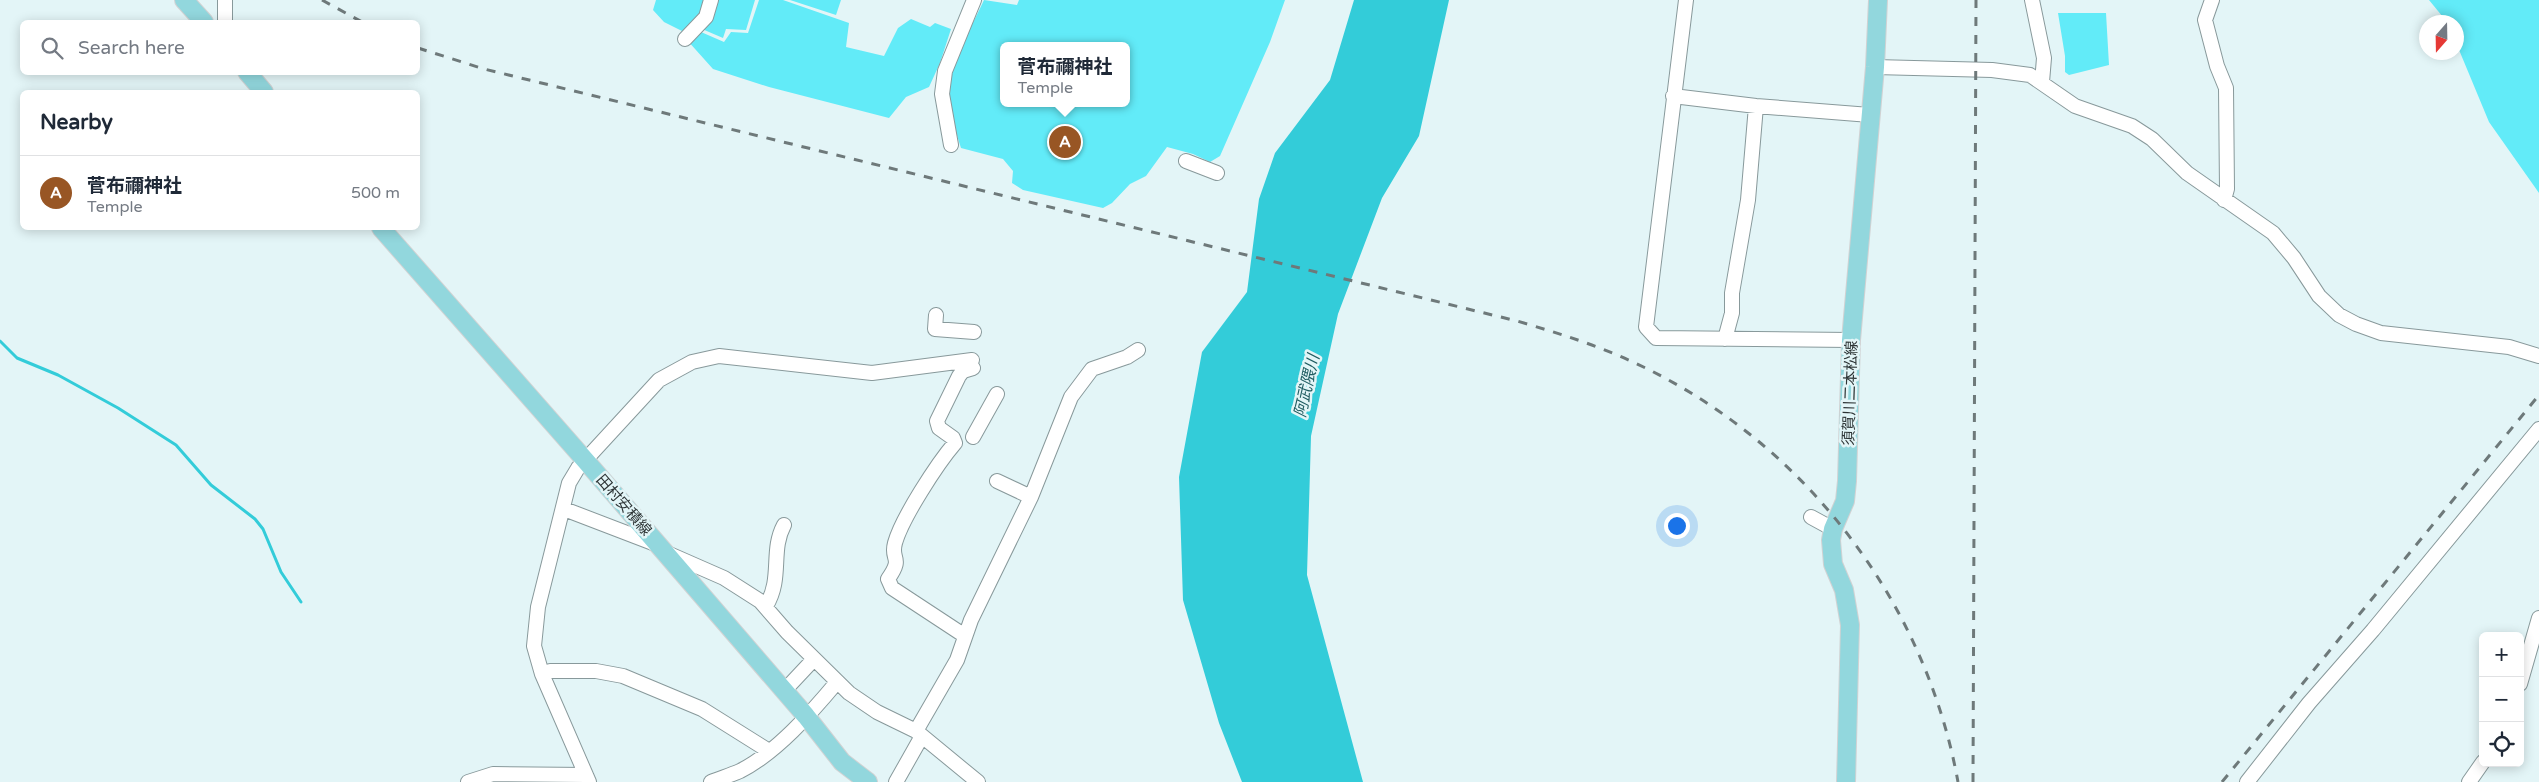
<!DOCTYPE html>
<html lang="en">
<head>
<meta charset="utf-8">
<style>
  :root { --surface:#fff; --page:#f6f6f7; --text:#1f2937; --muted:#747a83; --line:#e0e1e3; --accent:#985624 }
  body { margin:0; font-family:"Varela Round","Noto Sans JP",sans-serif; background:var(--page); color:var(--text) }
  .controls { position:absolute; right:15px; bottom:15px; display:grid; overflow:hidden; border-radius:8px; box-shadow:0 2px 12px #0003 }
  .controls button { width:45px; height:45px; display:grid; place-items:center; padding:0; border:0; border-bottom:1px solid var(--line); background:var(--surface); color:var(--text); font:25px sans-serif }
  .compass { position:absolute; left:2419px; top:15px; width:45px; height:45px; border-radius:50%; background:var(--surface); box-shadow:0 2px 12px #0003; rotate:200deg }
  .you { position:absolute; left:1676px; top:525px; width:18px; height:18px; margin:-12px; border:4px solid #fff; border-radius:50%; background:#1a73e8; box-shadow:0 0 0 8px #1a73e833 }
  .badge { display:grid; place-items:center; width:32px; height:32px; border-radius:50%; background:var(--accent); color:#fff; font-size:16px; font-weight:700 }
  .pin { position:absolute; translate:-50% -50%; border:2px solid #fff; box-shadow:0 1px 5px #0006 }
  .popup { position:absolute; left:1000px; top:42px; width:130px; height:65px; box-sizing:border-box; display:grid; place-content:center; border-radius:8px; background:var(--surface); filter:drop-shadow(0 1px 4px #0005); font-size:16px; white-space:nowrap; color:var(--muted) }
  .popup b { font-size:19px; color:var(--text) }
  .popup::after { content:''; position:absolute; left:50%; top:100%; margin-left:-10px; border:10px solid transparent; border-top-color:var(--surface) }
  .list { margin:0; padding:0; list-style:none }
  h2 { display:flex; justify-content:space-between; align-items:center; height:65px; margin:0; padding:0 20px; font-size:21px }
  h2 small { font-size:16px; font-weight:400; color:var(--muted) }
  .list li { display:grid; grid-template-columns:32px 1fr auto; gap:15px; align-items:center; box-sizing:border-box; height:75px; padding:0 20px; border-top:1px solid var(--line) }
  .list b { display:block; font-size:19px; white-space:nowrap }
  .list p { margin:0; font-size:16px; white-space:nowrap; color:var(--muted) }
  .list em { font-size:16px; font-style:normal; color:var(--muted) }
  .icon { flex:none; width:28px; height:28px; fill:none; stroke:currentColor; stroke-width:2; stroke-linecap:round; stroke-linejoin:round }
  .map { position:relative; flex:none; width:2539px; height:782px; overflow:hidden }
  .search { position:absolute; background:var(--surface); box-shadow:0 2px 12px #0003; left:20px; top:20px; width:400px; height:55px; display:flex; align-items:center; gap:12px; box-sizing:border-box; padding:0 18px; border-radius:8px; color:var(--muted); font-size:19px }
  .panel { position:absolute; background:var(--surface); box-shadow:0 2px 12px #0003; left:20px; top:90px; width:400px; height:140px; border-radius:8px }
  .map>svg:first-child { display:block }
</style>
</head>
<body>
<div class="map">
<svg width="2539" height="782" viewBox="0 0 2539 782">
  <rect width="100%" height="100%" fill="#e3f5f7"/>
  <path fill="#62ebf8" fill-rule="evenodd" d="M656 0H705L696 22 682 31 664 22 653 10Z
    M713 0H755L746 30 726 29 723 38 702 29Z
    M759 0H783L849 23 846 47 884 56 898 28 911 19 930 27 935 23 951 29 940 63 929 87 906 97 889 118 769 87 713 69 687 40 701 32 724 42 731 32 748 33Z
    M790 0H841L836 15Z
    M984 0 1017 5 1019 0H1285L1270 42 1220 156 1210 162 1193 154 1167 147 1146 176 1130 184 1112 203 1103 208 1023 190 1012 183 1013 171 1003 159 961 148C953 123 945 93 953 67 960 45 974 22 984 0ZM1004 46H1126V103H1004Z
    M2429 0H2539V193L2489 122 2457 45 2456 22H2447Z
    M2058 13H2106L2109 65 2069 75 2065 72V56Z"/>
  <path fill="#33ccd9" d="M1354 0H1449L1419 136 1382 198 1338 314 1311 436 1307 575 1363 782H1242L1219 723 1183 600 1179 477 1202 352 1247 292 1259 199 1275 153 1330 80Z"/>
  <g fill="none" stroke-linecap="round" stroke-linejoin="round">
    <path stroke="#33ccd9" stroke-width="3" d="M0 341 17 358 58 375 118 408 176 445 211 485 255 519 263 529 281 572 301 602"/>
    <g stroke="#88999b" stroke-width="16">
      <path id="minor" d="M225 0V22
        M1686 0 1646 327 1656 338 1851 340
        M2032 0 2044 58 2042 82
        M2212 0 2205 20 2217 66 2226 88 2227 189 2224 200
        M685 39 706 17 711 0
        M1875 67 1992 70 2030 75 2075 106 2132 126 2152 139 2187 173 2273 233 2294 258 2319 296 2339 315 2356 324 2381 333 2509 347 2539 356
        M1673 96 1756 106 1870 115
        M951 145 942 94 945 71 974 0
        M1186 161 1217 173
        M936 315 935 329 974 332
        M1725 339 1732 313V293L1748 200 1756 106
        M973 437 997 394
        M997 481 1031 497
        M564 509 658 545
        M1811 517 1833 529
        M667 553 724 578 760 601 787 632 849 693 877 712 916 731 978 782
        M766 606C783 578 770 551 784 525
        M965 636 892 588 888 579C904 556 890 561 895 543 902 518 937 464 955 443L953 438 939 428 937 421 959 376 963 371 973 368
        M542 674 550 671H596L623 676 702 709 769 751
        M2520 684 2539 618
        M784 691 814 659
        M916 731 957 660 971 620 1031 497 1071 397 1092 369 1127 357 1138 350
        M468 782 493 774 586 775
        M589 782 542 674 534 646 538 607 569 483 578 468 659 380 692 362 719 356 872 373 972 360
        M711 782C721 778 731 775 740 771 776 753 812 712 837 682
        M896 782 922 736
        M2247 782 2309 703 2373 630 2539 429
        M2469 782 2483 762"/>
    </g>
    <g stroke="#d1d2d3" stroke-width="20">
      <path id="major" d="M184 0 204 22
        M247 72 264 92
        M381 228 585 460 806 716 842 762 868 782
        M1846 782 1850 625 1844 590 1833 564 1831 540 1833 529 1845 501 1847 481 1851 340 1875 67 1878 0"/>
    </g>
    <use href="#minor" stroke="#fff" stroke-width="14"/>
    <use href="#major" stroke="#92d7dd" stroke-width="18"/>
    <path stroke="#6e797a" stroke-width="3" stroke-dasharray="9 9" stroke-linecap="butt" d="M322 0 362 22
      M418 48 484 69 1517 321C1558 333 1597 345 1635 363 1803 441 1925 600 1958 782
      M1973 782 1976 0
      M2222 782 2539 395"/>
  </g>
  <g text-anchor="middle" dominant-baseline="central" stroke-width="5" stroke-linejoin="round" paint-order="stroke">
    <g font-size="15" fill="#2d3435" stroke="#e3f5f7">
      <text transform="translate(1850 393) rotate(-88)">須賀川二本松線</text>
      <text transform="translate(624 505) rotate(49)">田村安積線</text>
    </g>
    <g font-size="16" font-style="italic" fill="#205c61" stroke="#e3f5f7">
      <text transform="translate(1307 386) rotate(-77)">阿武隈川</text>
    </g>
  </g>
</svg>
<div class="controls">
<button>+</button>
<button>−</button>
<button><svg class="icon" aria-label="locate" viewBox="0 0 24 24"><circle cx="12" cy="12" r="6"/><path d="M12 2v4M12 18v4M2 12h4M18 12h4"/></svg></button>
</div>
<svg class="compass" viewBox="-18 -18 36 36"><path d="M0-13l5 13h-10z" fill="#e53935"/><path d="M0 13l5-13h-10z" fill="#747a83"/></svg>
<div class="you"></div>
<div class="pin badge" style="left:1065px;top:142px">A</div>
<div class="popup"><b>菅布禰神社</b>Temple</div>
<div class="search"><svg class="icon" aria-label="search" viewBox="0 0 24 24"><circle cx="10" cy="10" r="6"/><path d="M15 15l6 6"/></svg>Search here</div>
<section class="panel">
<h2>Nearby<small></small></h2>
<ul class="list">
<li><span class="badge">A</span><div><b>菅布禰神社</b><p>Temple</p></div><em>500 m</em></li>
</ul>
</section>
</div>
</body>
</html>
